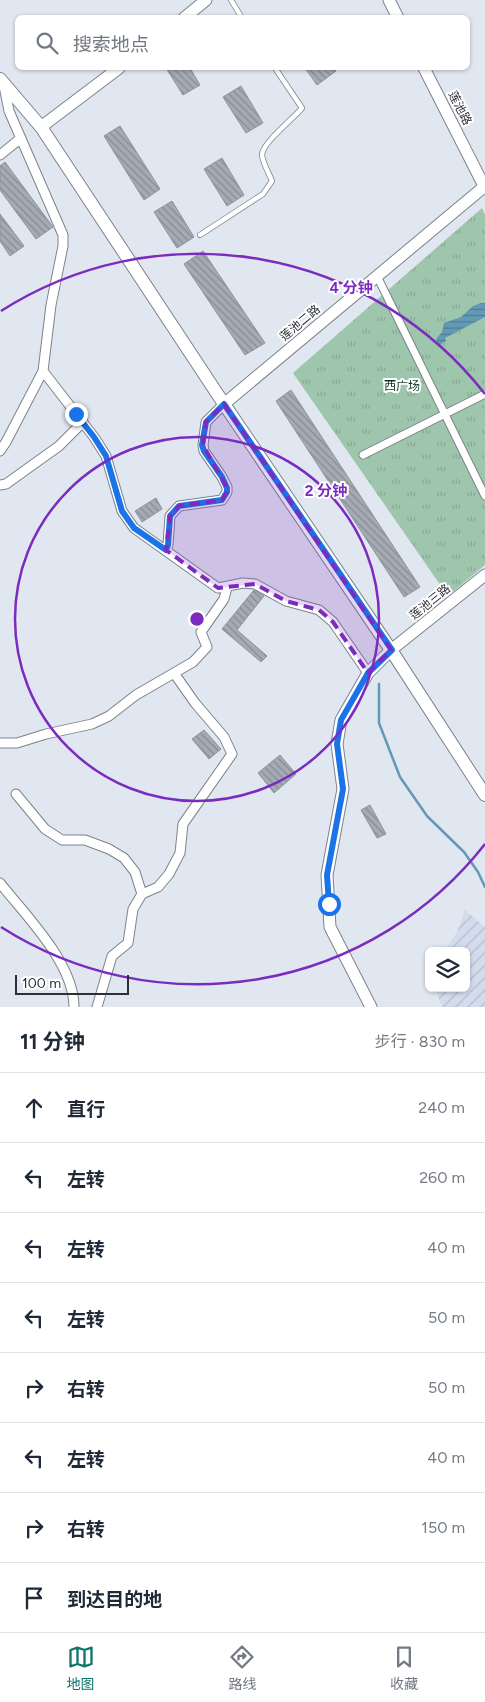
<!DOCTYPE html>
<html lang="zh">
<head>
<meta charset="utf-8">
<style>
  :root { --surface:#fff; --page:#f2f2f3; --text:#1f2937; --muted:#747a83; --line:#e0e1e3; --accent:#0f766e }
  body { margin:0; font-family:Figtree,"Noto Sans SC",sans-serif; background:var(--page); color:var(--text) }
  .controls { position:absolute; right:15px; bottom:15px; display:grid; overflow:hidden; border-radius:8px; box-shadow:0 1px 4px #0004 }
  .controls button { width:45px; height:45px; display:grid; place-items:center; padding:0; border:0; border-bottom:1px solid var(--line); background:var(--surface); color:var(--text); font:25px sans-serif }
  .scale { position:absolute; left:15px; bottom:12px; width:114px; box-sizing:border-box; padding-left:5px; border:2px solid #2d2f33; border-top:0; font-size:14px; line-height:18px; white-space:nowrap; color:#2d2f33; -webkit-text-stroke:4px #fff; paint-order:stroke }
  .stop { position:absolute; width:15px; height:15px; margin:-11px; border:4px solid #1a73e8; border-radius:50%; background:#fff }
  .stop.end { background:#1a73e8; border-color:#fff; box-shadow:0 1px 5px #0008 }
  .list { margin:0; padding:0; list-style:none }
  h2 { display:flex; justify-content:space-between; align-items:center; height:65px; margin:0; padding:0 20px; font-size:21px }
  h2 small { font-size:16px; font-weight:400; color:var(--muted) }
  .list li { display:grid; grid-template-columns:32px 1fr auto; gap:15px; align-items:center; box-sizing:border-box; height:70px; padding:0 20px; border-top:1px solid var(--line) }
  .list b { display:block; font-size:19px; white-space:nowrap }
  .list em { font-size:16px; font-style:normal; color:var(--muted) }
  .icon { flex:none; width:28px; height:28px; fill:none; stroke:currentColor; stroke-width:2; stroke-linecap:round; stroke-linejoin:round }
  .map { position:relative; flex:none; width:485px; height:1007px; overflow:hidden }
  .search { position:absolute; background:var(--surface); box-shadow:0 1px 4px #0004; left:15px; right:15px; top:15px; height:55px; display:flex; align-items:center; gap:12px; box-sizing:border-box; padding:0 18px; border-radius:8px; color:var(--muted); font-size:19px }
  .sheet { height:625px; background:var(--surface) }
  nav { display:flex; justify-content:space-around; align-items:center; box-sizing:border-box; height:70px; border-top:1px solid var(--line); background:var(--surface); font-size:14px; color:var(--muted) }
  nav a { display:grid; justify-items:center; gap:2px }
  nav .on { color:var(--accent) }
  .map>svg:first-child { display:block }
</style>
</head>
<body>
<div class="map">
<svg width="485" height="1007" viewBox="0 0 485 1007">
  <defs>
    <pattern id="industrial-furrows" width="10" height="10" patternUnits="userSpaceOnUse" patternTransform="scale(1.25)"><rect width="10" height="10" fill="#d3dcec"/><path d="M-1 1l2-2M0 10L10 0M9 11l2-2" fill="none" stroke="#b5bdcb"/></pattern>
    <pattern id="park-tufts" width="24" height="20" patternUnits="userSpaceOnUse" patternTransform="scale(1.25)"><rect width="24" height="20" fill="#9dc6ac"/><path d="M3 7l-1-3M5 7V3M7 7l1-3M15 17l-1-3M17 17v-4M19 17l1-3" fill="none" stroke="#88aa94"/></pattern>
    <pattern id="water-rules" width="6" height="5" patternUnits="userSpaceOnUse" patternTransform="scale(1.25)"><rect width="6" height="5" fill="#6399b4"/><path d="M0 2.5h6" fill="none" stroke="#527d93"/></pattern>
    <pattern id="building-back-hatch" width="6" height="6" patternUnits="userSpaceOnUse" patternTransform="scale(1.25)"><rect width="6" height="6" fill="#a5abb4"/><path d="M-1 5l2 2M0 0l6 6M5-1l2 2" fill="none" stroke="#878c93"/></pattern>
  </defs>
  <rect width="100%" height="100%" fill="#e1e7f0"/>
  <path fill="url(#industrial-furrows)" d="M465 910 485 927V1007H442L435 988H466V951H444L457 932Z"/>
  <path fill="url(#park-tufts)" d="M482 208 485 215V565L448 596 293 373Z"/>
  <path fill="url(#water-rules)" d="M481 303H485V317L445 338 446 341 439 345 436 339 442 332 444 323 461 317 473 306Z"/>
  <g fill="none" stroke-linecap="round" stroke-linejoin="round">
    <path stroke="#6399b4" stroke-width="2.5" d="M379 684V723L400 777 427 816 464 852 478 872 485 887"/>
  </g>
  <path fill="url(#building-back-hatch)" stroke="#8e949d" d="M166 68H190L200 85 183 95Z
    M305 68H333L336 71 317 85Z
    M241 86 263 123 246 133 223 97Z
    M120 126 160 189 144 200 104 136Z
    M222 158 244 195 227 206 204 169Z
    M5 162 53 227 36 239 0 190V166Z
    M172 201 194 237 177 248 154 212Z
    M0 214 24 246 10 256 0 241Z
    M203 251 265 343 245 355 184 264Z
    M291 390 420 587 404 597 276 401Z
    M156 498 162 509 142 522 135 511Z
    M254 590 264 596 237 630 267 656 261 662 222 629Z
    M204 730 221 749 209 759 192 739Z
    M280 755 296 774 274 793 258 773Z
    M370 805 386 834 377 838 361 810Z"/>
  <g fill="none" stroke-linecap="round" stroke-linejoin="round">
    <g stroke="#7d828b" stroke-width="6">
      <path id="service" d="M231 0 242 18
        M200 235 263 194 272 181C269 173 263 164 262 155 262 143 293 119 302 108L275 68"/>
    </g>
    <g stroke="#7d828b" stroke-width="9">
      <path id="pedestrian" d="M377 276 485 496
        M363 455 485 394"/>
    </g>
    <g stroke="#7d828b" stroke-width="11">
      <path id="minor" d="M0 155 21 138
        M43 371 94 437 106 456 122 511 134 528 218 588 243 583 255 584 286 601 319 610 333 622 368 673
        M0 451 6 442 43 371 51 305 63 246V235L9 111 4 86
        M0 485 6 484 59 446 83 422
        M166 550 168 545 170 516 179 506 222 500 227 492V487L222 477 204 451 203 445 206 422 224 404
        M0 743H17L46 734 92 724 109 716 136 695 193 662 207 647 201 632 224 599 227 587
        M16 794 45 829 62 840H85L109 849 124 858 135 872 142 894 133 909 128 943 112 956 97 1007
        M0 883C26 916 74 963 74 1007
        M142 894 158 887 169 874 180 853 183 824 232 754 224 737 195 703 174 673"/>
    </g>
    <g stroke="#7d828b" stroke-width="13">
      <path id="tertiary" d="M389 0 398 18
        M184 18 206 0
        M424 68 485 188
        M41 127 119 68
        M224 404 485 186
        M371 1007 330 927 327 875 343 789 337 744 341 720 368 673 391 650 485 575"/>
    </g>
    <g stroke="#7d828b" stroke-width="14">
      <path id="secondary" d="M0 79 41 127 224 404 391 650 485 795"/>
    </g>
    <use href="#service" stroke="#fff" stroke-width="4.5"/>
    <use href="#pedestrian" stroke="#fff" stroke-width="7"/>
    <use href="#minor" stroke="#fff" stroke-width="9"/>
    <use href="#tertiary" stroke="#fff" stroke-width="11"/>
    <use href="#secondary" stroke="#fff" stroke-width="12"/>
  </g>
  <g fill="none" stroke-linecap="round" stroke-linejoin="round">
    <path stroke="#1a73e8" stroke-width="6" d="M76 414 94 437 106 456 122 511 134 528 166 550 168 545 170 516 179 506 222 500 227 492V488L222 477 204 451 202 445 206 422 224 404 392 650 368 673 341 720 337 744 343 789 327 875 329 904"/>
  </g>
  <path fill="#7b2cbf" fill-opacity="0.2" stroke="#7b2cbf" stroke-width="4" stroke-dasharray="10 6" stroke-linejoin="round" d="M224 404 391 650 368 673 333 622 319 610 286 601 255 584 218 588 166 550 170 516 179 506 222 500 228 490 203 445 206 422Z"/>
  <g fill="none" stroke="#7b2cbf" stroke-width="2.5">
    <circle cx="197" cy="619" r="182"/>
    <path d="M485 844A365 365 0 0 1 1 927M1 311A365 365 0 0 1 485 394"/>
  </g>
  <g text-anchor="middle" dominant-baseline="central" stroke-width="4" stroke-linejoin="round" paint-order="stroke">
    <g font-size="12" fill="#2d2f33" stroke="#fff">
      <text transform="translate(460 108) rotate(63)">莲池路</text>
      <text transform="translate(300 323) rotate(-40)">莲池二路</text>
      <text transform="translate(430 602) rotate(-39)">莲池三路</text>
    </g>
    <g font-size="12" fill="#0d3621" stroke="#fff">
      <text x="402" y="386">西广场</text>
    </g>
  </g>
  <circle cx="197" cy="619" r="8" fill="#7b2cbf" stroke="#fff" stroke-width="2.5"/>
  <g font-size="15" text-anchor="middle" font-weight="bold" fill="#7b2cbf" stroke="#fff" stroke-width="4" stroke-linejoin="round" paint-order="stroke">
    <text x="351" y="293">4 分钟</text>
    <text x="326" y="496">2 分钟</text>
  </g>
</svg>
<div class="controls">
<button><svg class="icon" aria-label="layers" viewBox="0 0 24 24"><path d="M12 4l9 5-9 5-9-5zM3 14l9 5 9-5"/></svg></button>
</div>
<div class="scale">100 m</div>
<div class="stop" style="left:329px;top:904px"></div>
<div class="stop end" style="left:76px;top:414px"></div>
<div class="search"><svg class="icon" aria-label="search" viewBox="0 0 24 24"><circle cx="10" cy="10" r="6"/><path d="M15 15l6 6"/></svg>搜索地点</div>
</div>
<section class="sheet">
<h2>11 分钟<small>步行 · 830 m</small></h2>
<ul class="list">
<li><svg class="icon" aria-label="ahead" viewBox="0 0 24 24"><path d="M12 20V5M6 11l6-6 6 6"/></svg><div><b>直行</b></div><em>240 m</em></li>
<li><svg class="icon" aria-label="left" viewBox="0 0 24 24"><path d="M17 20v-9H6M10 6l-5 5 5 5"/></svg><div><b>左转</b></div><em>260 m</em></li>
<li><svg class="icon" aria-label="left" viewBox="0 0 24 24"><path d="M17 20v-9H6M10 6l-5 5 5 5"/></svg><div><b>左转</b></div><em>40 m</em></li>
<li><svg class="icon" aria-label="left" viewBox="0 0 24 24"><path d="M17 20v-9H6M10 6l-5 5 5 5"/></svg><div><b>左转</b></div><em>50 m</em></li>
<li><svg class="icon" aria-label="right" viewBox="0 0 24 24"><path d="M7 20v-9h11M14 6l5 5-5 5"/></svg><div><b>右转</b></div><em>50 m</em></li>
<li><svg class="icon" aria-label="left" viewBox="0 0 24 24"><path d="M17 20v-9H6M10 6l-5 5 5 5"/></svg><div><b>左转</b></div><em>40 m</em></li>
<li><svg class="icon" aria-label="right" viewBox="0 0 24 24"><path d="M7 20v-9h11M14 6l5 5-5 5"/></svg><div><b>右转</b></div><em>150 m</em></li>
<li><svg class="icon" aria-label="arrive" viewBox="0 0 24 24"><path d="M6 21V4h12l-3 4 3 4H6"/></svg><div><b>到达目的地</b></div></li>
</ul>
</section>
<nav>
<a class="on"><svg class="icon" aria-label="map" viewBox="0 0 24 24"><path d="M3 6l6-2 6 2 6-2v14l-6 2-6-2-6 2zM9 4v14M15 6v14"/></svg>地图</a>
<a><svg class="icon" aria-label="directions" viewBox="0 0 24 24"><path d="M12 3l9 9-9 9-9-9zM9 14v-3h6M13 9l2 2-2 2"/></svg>路线</a>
<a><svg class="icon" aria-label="saved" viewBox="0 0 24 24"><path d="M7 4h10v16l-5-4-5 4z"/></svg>收藏</a>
</nav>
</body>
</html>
